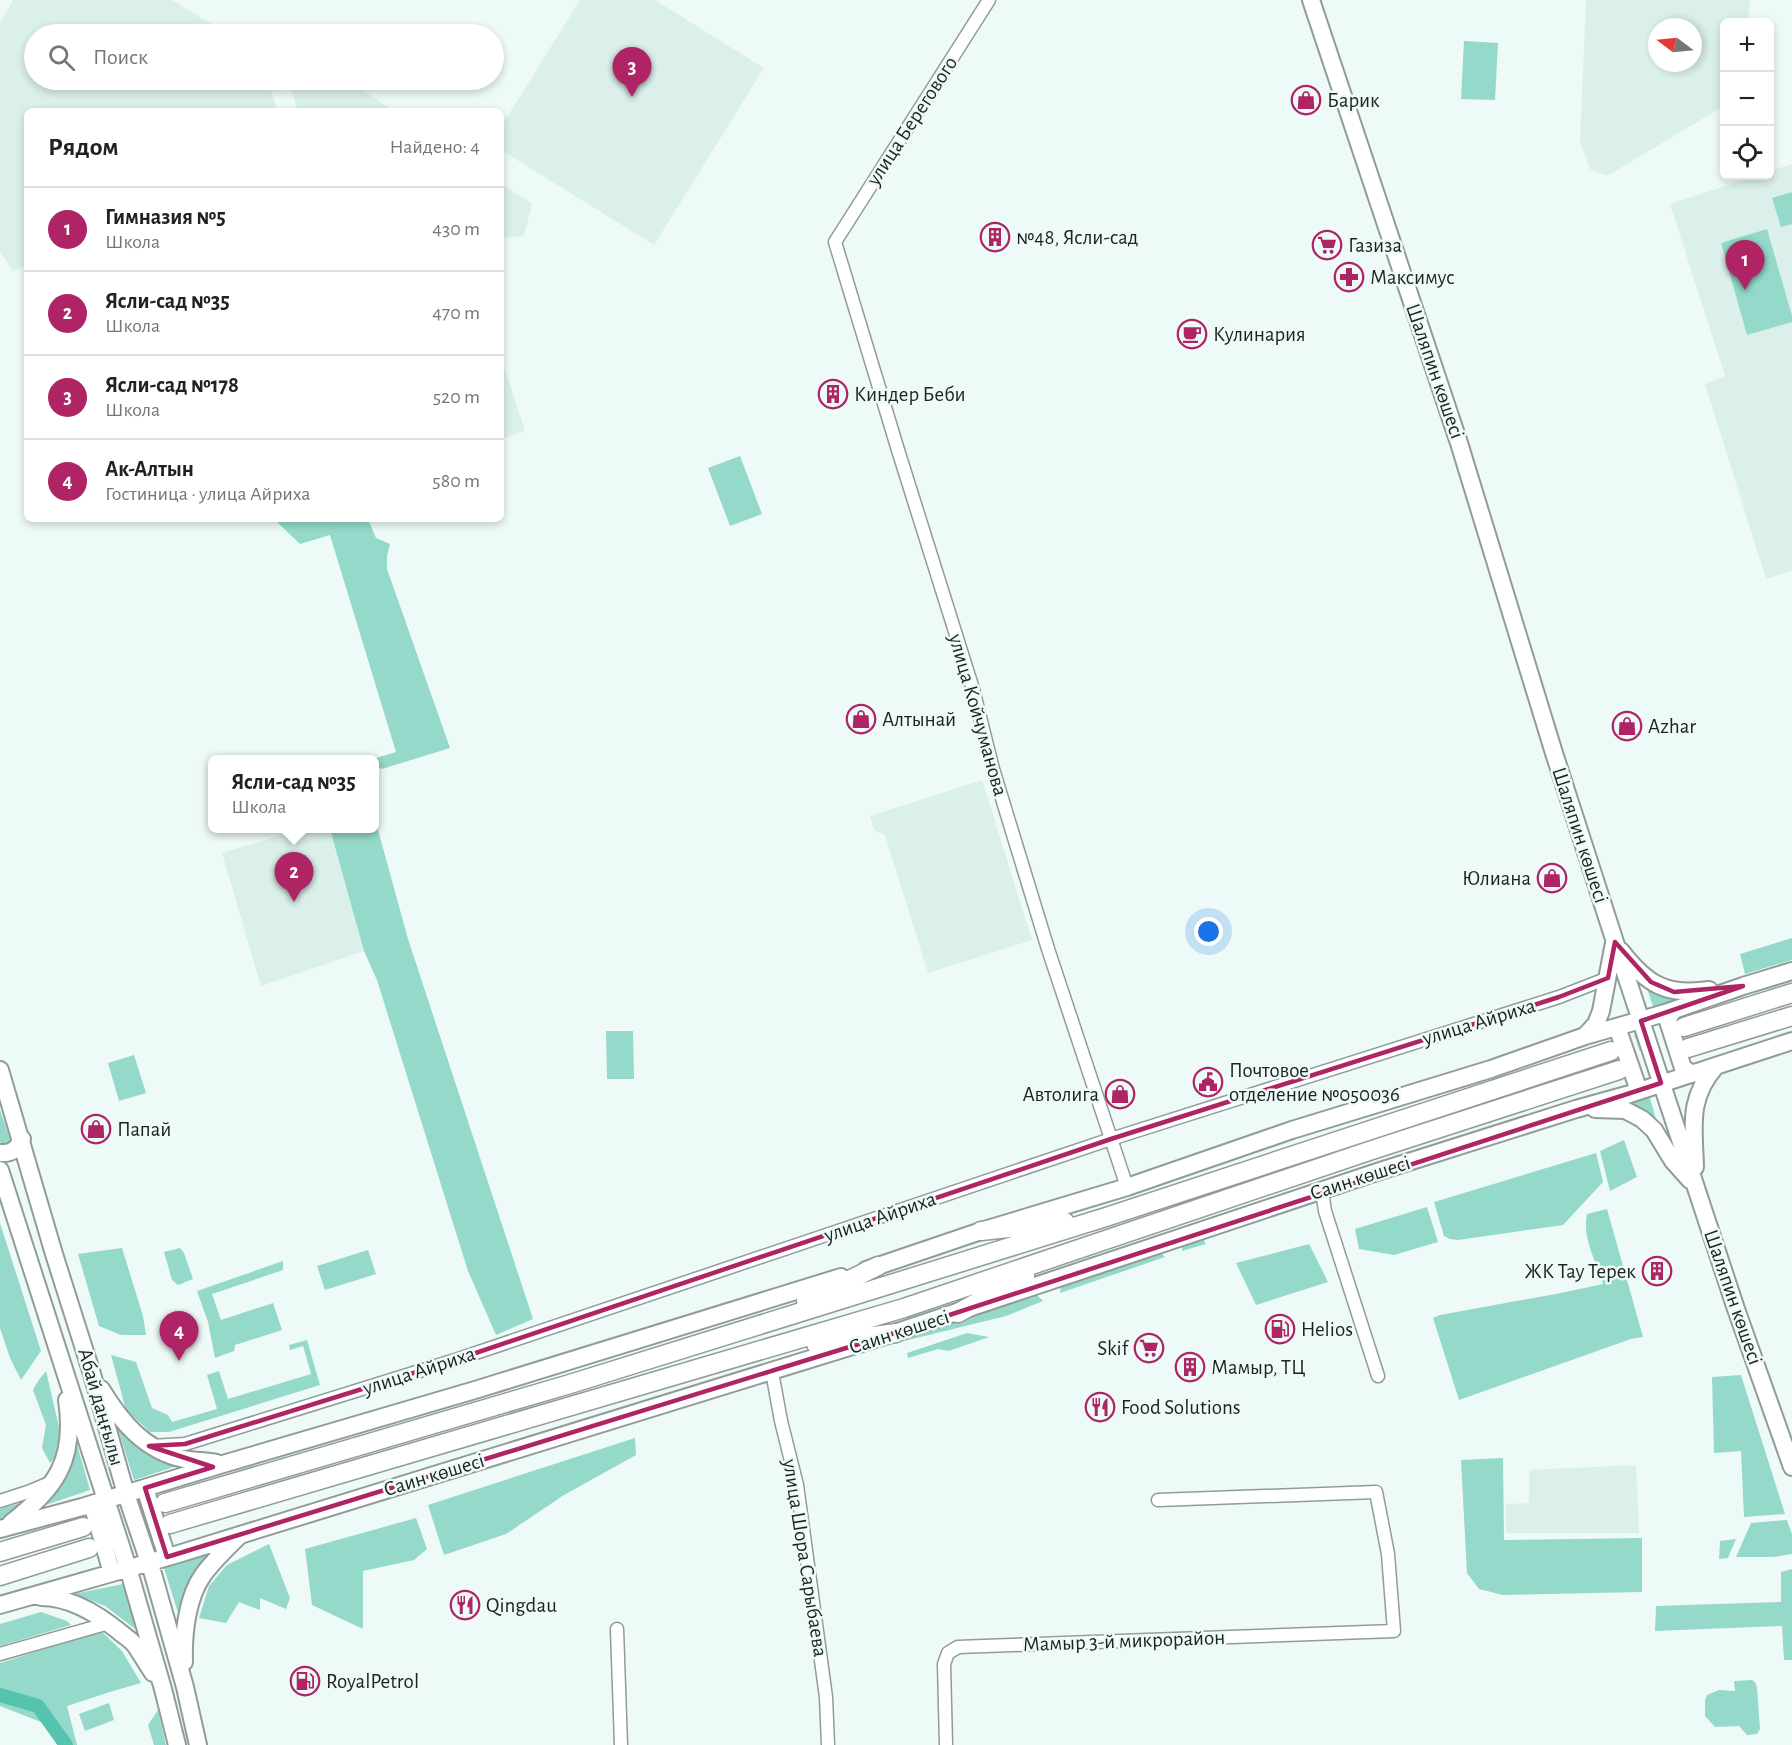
<!DOCTYPE html>
<html lang="ru">
<head>
<meta charset="utf-8">
<style>
  :root { --surface:#fff; --page:#f2f2f2; --text:#222; --muted:#767676; --line:#e0e0e0; --accent:#ae2465 }
  body { margin:0; font-family:"Alegreya Sans",sans-serif; background:var(--page); color:var(--text) }
  .controls { position:absolute; right:18px; top:18px; display:grid; overflow:hidden; border-radius:9px; box-shadow:0 3px 9px #0003 }
  .controls button { width:54px; height:54px; display:grid; place-items:center; padding:0; border:0; border-bottom:2px solid var(--line); background:var(--surface); color:var(--text); font:30px sans-serif }
  .compass { position:absolute; left:1648px; top:18px; width:54px; height:54px; border-radius:50%; background:var(--surface); box-shadow:0 3px 9px #0003; rotate:286deg }
  .you { position:absolute; left:1209px; top:932px; width:21px; height:21px; margin:-15px; border:4px solid #fff; border-radius:50%; background:#1a73e8; box-shadow:0 0 0 9px #1a73e833 }
  .badge { display:grid; place-items:center; width:39px; height:39px; border-radius:50%; background:var(--accent); color:#fff; font-size:20px; font-weight:700 }
  .pin { position:absolute; translate:-50% -50px; filter:drop-shadow(0 2px 3px #0008) }
  .pin::after { content:''; position:absolute; top:32px; width:21px; height:18px; background:inherit; clip-path:polygon(0 0,100% 0,50% 100%) }
  .popup { position:absolute; left:208px; top:755px; width:171px; height:78px; box-sizing:border-box; display:grid; place-content:center; border-radius:9px; background:var(--surface); filter:drop-shadow(0 2px 4px #0005); font-size:20px; white-space:nowrap; color:var(--muted) }
  .popup b { font-size:22px; color:var(--text) }
  .popup::after { content:''; position:absolute; left:50%; top:100%; margin-left:-12px; border:12px solid transparent; border-top-color:var(--surface) }
  .list { margin:0; padding:0; list-style:none }
  h2 { display:flex; justify-content:space-between; align-items:center; height:78px; margin:0; padding:0 24px; font-size:26px }
  h2 small { font-size:20px; font-weight:400; color:var(--muted) }
  .list li { display:grid; grid-template-columns:39px 1fr auto; gap:18px; align-items:center; box-sizing:border-box; height:84px; padding:0 24px; border-top:2px solid var(--line) }
  .list b { display:block; font-size:22px; white-space:nowrap }
  .list p { margin:0; font-size:20px; white-space:nowrap; color:var(--muted) }
  .list em { font-size:20px; font-style:normal; color:var(--muted) }
  .icon { flex:none; width:33px; height:33px; fill:none; stroke:currentColor; stroke-width:2; stroke-linecap:round; stroke-linejoin:round }
  .map { position:relative; flex:none; width:1792px; height:1745px; overflow:hidden }
  .search { position:absolute; background:var(--surface); box-shadow:0 3px 9px #0003; left:24px; top:24px; width:480px; height:66px; display:flex; align-items:center; gap:15px; box-sizing:border-box; padding:0 21px; border-radius:33px; color:var(--muted); font-size:22px }
  .panel { position:absolute; background:var(--surface); box-shadow:0 3px 9px #0003; left:24px; top:108px; width:480px; height:414px; border-radius:9px }
  .map>svg:first-child { display:block }
</style>
</head>
<body>
<div class="map">
<svg width="1792" height="1745" viewBox="0 0 1792 1745">
  <rect width="100%" height="100%" fill="#eefaf7"/>
  <path fill="#dbf0ea" fill-rule="evenodd" d="M13 0H172L228 34H34V80H267L278 111H27V266L13 271 0 252V23Z
    M580 0H655L764 68 654 245 501 150V127Z
    M1586 0H1750L1748 22H1724V106L1607 176 1590 169 1580 141ZM1657 27H1693V63H1657Z
    M288 80H347L394 111H298Z
    M1792 164V571L1766 579 1705 384 1725 376 1670 204 1756 176H1770V171Z
    M501 183 532 204 524 236 501 238Z
    M501 356 525 431 501 439Z
    M982 780 1032 940 928 973 885 835 874 830 870 816Z
    M302 829H330L364 951 261 986 222 853Z
    M1636 1465 1639 1533H1506V1504L1529 1503V1470Z"/>
  <path fill="#94d9c9" d="M1464 41 1498 43 1495 100 1461 99Z
    M1792 192V224L1781 227 1772 198Z
    M1767 229 1792 316V322L1747 335 1721 243Z
    M740 456 762 514 730 526 708 468Z
    M278 519H368L376 538 390 544 387 556V569L450 748 382 769 375 766V760L373 759 396 752 330 535 300 544 275 520Z
    M375 819 408 939 533 1319 496 1335 468 1271 377 980 364 951 330 829 375 828Z
    M1792 938V960L1745 974 1740 954Z
    M1645 983 1665 997 1686 1000 1655 1012Z
    M606 1031H633L634 1079H607Z
    M134 1055 146 1093 119 1101 108 1063Z
    M1649 1095 1658 1126 1618 1106Z
    M0 1110 10 1138 9 1143 3 1144 0 1142Z
    M1624 1140 1637 1177 1610 1191 1600 1151Z
    M1596 1153 1603 1182 1563 1225 1458 1240 1450 1239 1444 1236 1434 1202Z
    M1427 1207 1438 1242 1394 1255 1359 1249 1355 1229Z
    M1607 1209 1643 1337 1631 1339 1459 1400 1433 1318 1440 1315 1561 1293 1603 1284C1596 1259 1582 1240 1587 1214Z
    M0 1223 41 1351 21 1380 10 1358 0 1328Z
    M1202 1237 1206 1244 1182 1251V1243Z
    M1309 1244 1328 1282 1256 1305 1236 1263Z
    M122 1248 143 1316 146 1335H121L99 1326 78 1254Z
    M180 1248 184 1253 193 1279 178 1285 172 1280 164 1252Z
    M368 1250 376 1274 325 1290 317 1266Z
    M1159 1251 1165 1257 1060 1293 1061 1286Z
    M283 1261V1270L212 1294 221 1320 273 1303 282 1330 235 1345 234 1351 215 1358 208 1322 197 1291Z
    M1037 1295 1043 1301 1006 1316 900 1342V1338Z
    M967 1333 989 1337 949 1351 938 1349 908 1358 907 1353Z
    M307 1340 320 1385 169 1432H150L126 1410 111 1355 136 1362 152 1408 168 1415 172 1422 217 1409 207 1375 219 1371 228 1399 311 1374 303 1346 290 1350 289 1345Z
    M46 1371 59 1427 58 1455 50 1463 42 1448 46 1425 33 1390 38 1381Z
    M1741 1375 1785 1514 1744 1517 1741 1451 1714 1453 1712 1377Z
    M118 1429C138 1448 150 1457 177 1466L134 1480Z
    M74 1434 90 1490 37 1508Z
    M635 1438 636 1455 564 1495 506 1534 444 1555 428 1505Z
    M1503 1458 1504 1540 1642 1538V1592L1503 1595 1479 1589 1467 1573 1461 1460Z
    M30 1500 0 1522V1509Z
    M416 1518 427 1549 414 1560 363 1571V1629L312 1605 305 1549Z
    M1787 1520 1792 1534V1554L1773 1557H1736L1751 1523Z
    M1736 1539 1728 1558 1719 1559 1720 1541Z
    M269 1544 290 1598 286 1609 260 1598V1610L239 1602 226 1623 199 1618 209 1586 227 1565Z
    M210 1553 189 1583 179 1616 164 1568Z
    M1792 1569V1660H1784L1782 1626 1655 1631 1656 1606 1781 1602V1572Z
    M123 1584 138 1631 105 1606 74 1594Z
    M41 1612 67 1621 71 1625 0 1646V1624Z
    M101 1631 122 1651 141 1683 113 1691 67 1706 77 1745H60L54 1727 0 1706V1663Z
    M1752 1680 1755 1682 1757 1688 1760 1729 1757 1734 1747 1735 1739 1726 1715 1727 1705 1716V1700L1707 1695 1719 1690 1735 1691 1734 1681Z
    M109 1703 114 1720 85 1731 79 1714Z
    M158 1710 166 1745H154L148 1725Z"/>
  <g fill="none" stroke-linecap="round" stroke-linejoin="round">
    <path stroke="#55c3ad" stroke-width="14" d="M0 1695 38 1706 66 1745"/>
    <path stroke="#c4cfcc" stroke-width="18" stroke-dasharray="18 9" stroke-linecap="butt" d="M1611 1051 1684 1027
      M1619 1070 1688 1048"/>
    <g stroke="#919c99" stroke-width="15">
      <path id="street" d="M989 0 835 242 898 450 973 689 993 769 1048 949 1127 1187
        M1322 1191 1325 1211 1378 1376
        M772 1372 781 1421 797 1485 826 1697 828 1745
        M151 1446 185 1444 452 1361 1111 1139 1559 997 1608 978
        M0 1501 28 1492 52 1482
        M617 1629 621 1745
        M0 1654 109 1623
        M946 1745 944 1664 948 1653 958 1647 1394 1631 1388 1554 1376 1492 1158 1500"/>
    </g>
    <g stroke="#919c99" stroke-width="20">
      <path id="secondary" d="M1311 0 1459 443 1554 753 1615 942 1736 1309 1792 1467
        M1621 951C1647 985 1667 996 1709 990
        M1674 1010 1670 1015 1668 1021 1683 1068 1692 1074
        M1617 1027 1639 1091
        M1585 1036 1596 1024 1601 1011 1614 943
        M0 1070 54 1254 92 1374 126 1494 153 1574 185 1687 198 1745
        M1595 1109 1625 1110 1642 1119 1654 1130 1673 1161 1690 1180
        M0 1153C12 1154 17 1149 22 1139
        M1695 1167C1694 1127 1687 1099 1716 1066
        M0 1170 128 1568 163 1689 177 1745
        M866 1270 981 1231 1127 1187 1292 1130 1491 1069 1585 1036 1665 1013 1743 986 1792 971
        M101 1389C121 1422 145 1451 184 1459 195 1461 206 1461 217 1463
        M145 1488 167 1557
        M92 1504 112 1573
        M11 1523C56 1487 76 1461 67 1400
        M0 1529 82 1507 223 1464 475 1390 841 1277
        M41 1597C71 1597 98 1614 121 1633 126 1637 131 1640 135 1645 141 1654 147 1664 153 1673
        M0 1605 175 1555 885 1336 1380 1171 1576 1109 1630 1094 1792 1041
        M184 1662C183 1635 187 1597 203 1575 213 1561 226 1549 238 1537"/>
    </g>
    <g stroke="#919c99" stroke-width="21">
      <path id="primary" d="M1684 1027 1792 993
        M1688 1048 1792 1016
        M981 1231 1065 1222
        M806 1301 878 1266
        M958 1313 1025 1276
        M816 1344 896 1333
        M165 1503 570 1384 1106 1217 1611 1051
        M170 1524 904 1308 1372 1150 1619 1070
        M0 1552 83 1527
        M0 1576 89 1548"/>
    </g>
    <use href="#street" stroke="#fff" stroke-width="12"/>
    <use href="#secondary" stroke="#fff" stroke-width="16"/>
    <use href="#primary" stroke="#fff" stroke-width="18"/>
  </g>
  <path fill="none" stroke="#ae2465" stroke-width="4.5" stroke-linejoin="round" d="M1615 942 1651 982 1674 992 1743 986 1641 1021 1661 1083 885 1336 167 1557 145 1488 213 1467 149 1446 185 1444 452 1361 1111 1139 1559 997 1608 978Z"/>
  <defs>
    <g id="shop-ring" transform="scale(1.5)"><circle r="9.5" fill="#eefaf7" stroke="#ae2465" stroke-width="1.5"/><path d="M-5-2.5h2.3a2.7 3.5 0 0 1 5.4 0H5L5.5 6h-11ZM-1.5-2.5h3a1.5 2.3 0 0 0-3 0Z" fill="#ae2465"/></g>
    <g id="building-ring" transform="scale(1.5)"><circle r="9.5" fill="#eefaf7" stroke="#ae2465" stroke-width="1.5"/><path d="M-4-6H4V6H1V3H-1V6H-4ZM-2.5-4.3h1.7v1.8h-1.7ZM.8-4.3h1.7v1.8H.8ZM-2.5-1h1.7V.8h-1.7ZM.8-1h1.7V.8H.8Z" fill="#ae2465"/></g>
    <g id="supermarket-ring" transform="scale(1.5)"><circle r="9.5" fill="#eefaf7" stroke="#ae2465" stroke-width="1.5"/><path d="M-6-5.5h2.5l.6 2H6L4.5 2H-2.5L-4.4-4H-6ZM-1.5 3.2a1.3 1.3 0 1 0 .1 0ZM3 3.2a1.3 1.3 0 1 0 .1 0Z" fill="#ae2465"/></g>
    <g id="pharmacy-ring" transform="scale(1.5)"><circle r="9.5" fill="#eefaf7" stroke="#ae2465" stroke-width="1.5"/><path d="M-2-6h4v4h4v4h-4v4h-4v-4h-4v-4h4Z" fill="#ae2465"/></g>
    <g id="cafe-ring" transform="scale(1.5)"><circle r="9.5" fill="#eefaf7" stroke="#ae2465" stroke-width="1.5"/><path d="M-5.5-4.5H6V0H3Q3 3.5 0 3.5H-2.5Q-5.5 3.5-5.5 0ZM3-3.2v2h1.7v-2ZM-6 4.5H4V6H-6Z" fill="#ae2465"/></g>
    <g id="civic-ring" transform="scale(1.5)"><circle r="9.5" fill="#eefaf7" stroke="#ae2465" stroke-width="1.5"/><path d="M-.6-6.5H3V-4.5H.6V-3L4-1V1h2V6H-6V1h2V-1L-.6-3ZM-1.2 2.5V6h2.4V2.5Z" fill="#ae2465"/></g>
    <g id="fuel-ring" transform="scale(1.5)"><circle r="9.5" fill="#eefaf7" stroke="#ae2465" stroke-width="1.5"/><path d="M-5.5-6h7V0h2V4h1.3V-2.5L3-4.5l.8-.8L6-3V5H2.5V1h-1V6h-7ZM-4.2-4.7v3.2H.2V-4.7Z" fill="#ae2465"/></g>
    <g id="restaurant-ring" transform="scale(1.5)"><circle r="9.5" fill="#eefaf7" stroke="#ae2465" stroke-width="1.5"/><path d="M-5-6h1v4h1v-4h1v4h1v-4h1v5L-1.5 .5V6h-2V.5L-5-1ZM5-6V6H3V1.5H1.5Q1.5-4 5-6Z" fill="#ae2465"/></g>
  </defs>
  <g fill-rule="evenodd">
    <use href="#shop-ring" x="1306" y="100"/>
    <use href="#building-ring" x="995" y="237"/>
    <use href="#supermarket-ring" x="1327" y="245"/>
    <use href="#pharmacy-ring" x="1349" y="277"/>
    <use href="#cafe-ring" x="1192" y="334"/>
    <use href="#building-ring" x="833" y="394"/>
    <use href="#shop-ring" x="861" y="719"/>
    <use href="#shop-ring" x="1627" y="726"/>
    <use href="#shop-ring" x="1552" y="878"/>
    <use href="#civic-ring" x="1208" y="1082"/>
    <use href="#shop-ring" x="1120" y="1094"/>
    <use href="#shop-ring" x="96" y="1129"/>
    <use href="#building-ring" x="1657" y="1271"/>
    <use href="#fuel-ring" x="1280" y="1329"/>
    <use href="#supermarket-ring" x="1149" y="1348"/>
    <use href="#building-ring" x="1190" y="1367"/>
    <use href="#restaurant-ring" x="1100" y="1407"/>
    <use href="#restaurant-ring" x="465" y="1605"/>
    <use href="#fuel-ring" x="305" y="1681"/>
  </g>
  <g text-anchor="middle" dominant-baseline="central" stroke-width="5" stroke-linejoin="round" paint-order="stroke">
    <g font-size="21" fill="#1e2221" stroke="#eefaf7" text-anchor="start">
      <text x="1327" y="100">Барик</text>
      <text x="1016" y="237">№48, Ясли-сад</text>
      <text x="1348" y="245">Газиза</text>
      <text x="1370" y="277">Максимус</text>
      <text x="1213" y="334">Кулинария</text>
      <text x="854" y="394">Киндер Беби</text>
      <text x="882" y="719">Алтынай</text>
      <text x="1648" y="726">Azhar</text>
      <text x="1531" y="878" text-anchor="end">Юлиана</text>
      <text x="1229" y="1070">Почтовое<tspan x="1229" dy="24">отделение №050036</tspan></text>
      <text x="1099" y="1094" text-anchor="end">Автолига</text>
      <text x="117" y="1129">Папай</text>
      <text x="1636" y="1271" text-anchor="end">ЖК Тау Терек</text>
      <text x="1301" y="1329">Helios</text>
      <text x="1128" y="1348" text-anchor="end">Skif</text>
      <text x="1211" y="1367">Мамыр, ТЦ</text>
      <text x="1121" y="1407">Food Solutions</text>
      <text x="486" y="1605">Qingdau</text>
      <text x="326" y="1681">RoyalPetrol</text>
    </g>
    <g font-size="21" fill="#1e2221" stroke="#eefaf7">
      <text transform="translate(912 121) rotate(-57)">улица Берегового</text>
      <text transform="translate(1435 371) rotate(71)">Шаляпин көшесі</text>
      <text transform="translate(978 715) rotate(74)">улица Койчуманова</text>
      <text transform="translate(1580 835) rotate(72)">Шаляпин көшесі</text>
      <text transform="translate(1479 1022) rotate(-17)">улица Айриха</text>
      <text transform="translate(1360 1178) rotate(-18)">Саин көшесі</text>
      <text transform="translate(880 1217) rotate(-19)">улица Айриха</text>
      <text transform="translate(1733 1297) rotate(71)">Шаляпин көшесі</text>
      <text transform="translate(899 1332) rotate(-18)">Саин көшесі</text>
      <text transform="translate(419 1371) rotate(-18)">улица Айриха</text>
      <text transform="translate(101 1407) rotate(74)">Абай даңғылы</text>
      <text transform="translate(434 1475) rotate(-17)">Саин көшесі</text>
      <text transform="translate(805 1558) rotate(81)">улица Шора Сарыбаева</text>
      <text transform="translate(1124 1641) rotate(-2)">Мамыр 3-й микрорайон</text>
    </g>
  </g>
</svg>
<div class="controls">
<button>+</button>
<button>−</button>
<button><svg class="icon" aria-label="locate" viewBox="0 0 24 24"><circle cx="12" cy="12" r="6"/><path d="M12 2v4M12 18v4M2 12h4M18 12h4"/></svg></button>
</div>
<svg class="compass" viewBox="-18 -18 36 36"><path d="M0-13l5 13h-10z" fill="#e53935"/><path d="M0 13l5-13h-10z" fill="#767676"/></svg>
<div class="you"></div>
<div class="pin badge" style="left:1745px;top:290px">1</div>
<div class="pin badge" style="left:294px;top:902px">2</div>
<div class="popup"><b>Ясли-сад №35</b>Школа</div>
<div class="pin badge" style="left:632px;top:97px">3</div>
<div class="pin badge" style="left:179px;top:1361px">4</div>
<div class="search"><svg class="icon" aria-label="search" viewBox="0 0 24 24"><circle cx="10" cy="10" r="6"/><path d="M15 15l6 6"/></svg>Поиск</div>
<section class="panel">
<h2>Рядом<small>Найдено: 4</small></h2>
<ul class="list">
<li><span class="badge">1</span><div><b>Гимназия №5</b><p>Школа</p></div><em>430 m</em></li>
<li><span class="badge">2</span><div><b>Ясли-сад №35</b><p>Школа</p></div><em>470 m</em></li>
<li><span class="badge">3</span><div><b>Ясли-сад №178</b><p>Школа</p></div><em>520 m</em></li>
<li><span class="badge">4</span><div><b>Ак-Алтын</b><p>Гостиница · улица Айриха</p></div><em>580 m</em></li>
</ul>
</section>
</div>
</body>
</html>
